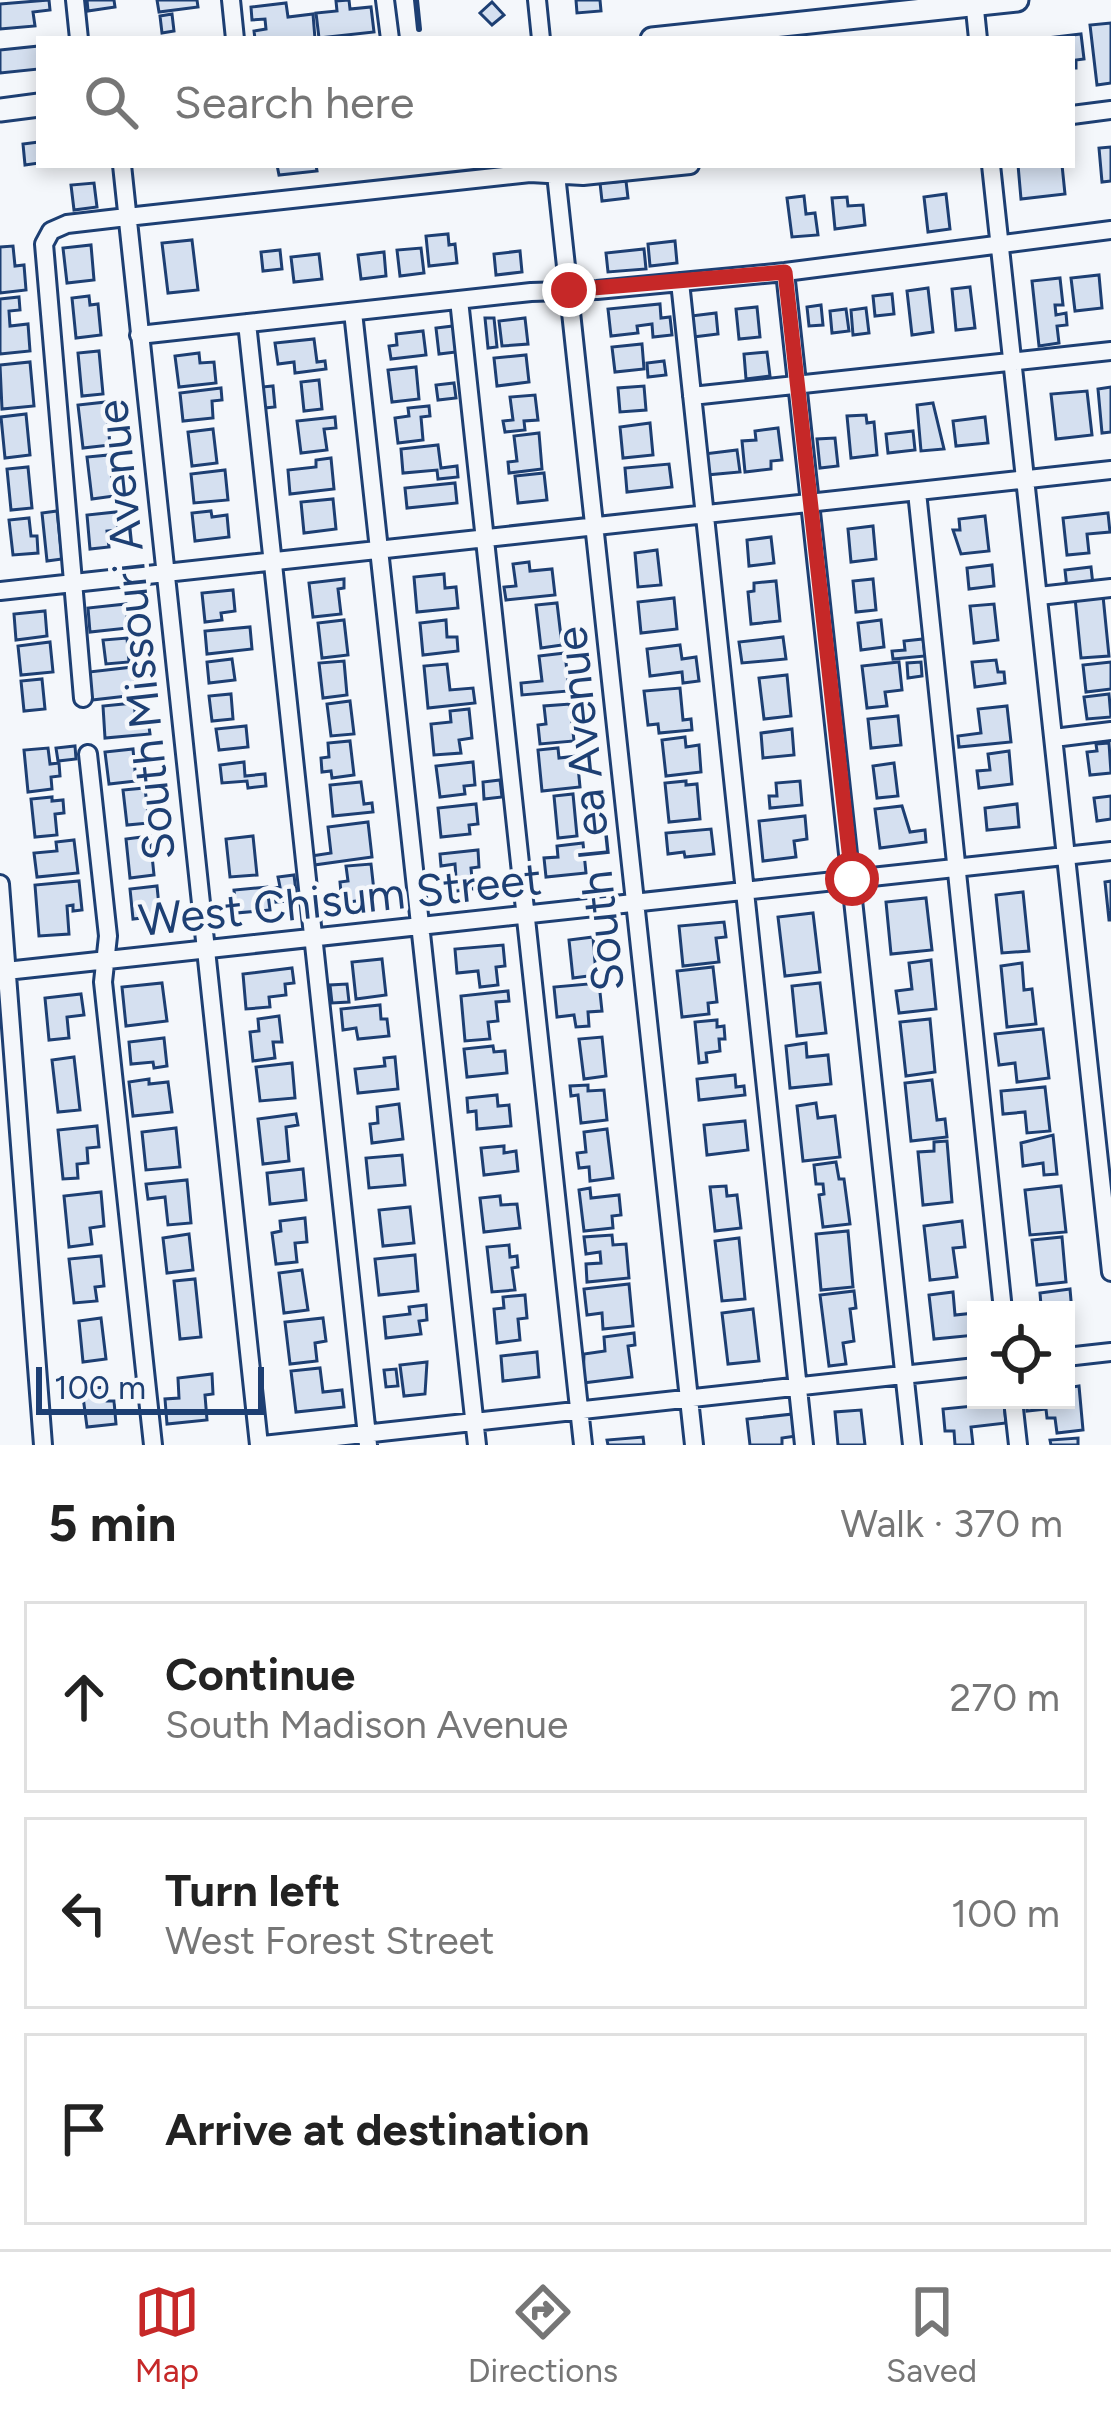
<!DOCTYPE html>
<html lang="en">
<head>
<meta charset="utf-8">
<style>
  :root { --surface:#fff; --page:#f2f2f2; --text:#222; --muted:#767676; --line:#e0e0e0; --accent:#c62828 }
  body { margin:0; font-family:Figtree,sans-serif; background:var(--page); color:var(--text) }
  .controls { position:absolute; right:36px; bottom:36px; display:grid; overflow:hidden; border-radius:0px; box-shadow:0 6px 18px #0003 }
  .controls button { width:108px; height:108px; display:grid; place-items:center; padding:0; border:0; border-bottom:3px solid var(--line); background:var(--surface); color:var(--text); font:60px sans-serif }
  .scale { position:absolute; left:36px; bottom:30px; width:228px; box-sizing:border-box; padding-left:12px; border:6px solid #1d3f73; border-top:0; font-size:33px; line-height:42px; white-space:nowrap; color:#1d3f73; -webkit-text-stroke:9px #f4f7fb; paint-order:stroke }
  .stop { position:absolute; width:36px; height:36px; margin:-27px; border:9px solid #c62828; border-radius:50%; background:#fff }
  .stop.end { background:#c62828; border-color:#fff; box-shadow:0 3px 12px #0008 }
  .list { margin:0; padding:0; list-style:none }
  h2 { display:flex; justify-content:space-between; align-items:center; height:156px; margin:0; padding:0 48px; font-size:51px }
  h2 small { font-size:39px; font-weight:400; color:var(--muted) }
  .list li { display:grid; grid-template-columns:78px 1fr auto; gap:36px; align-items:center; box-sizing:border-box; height:192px; margin:0 24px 24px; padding:0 24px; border:3px solid var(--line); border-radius:0px }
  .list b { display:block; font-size:45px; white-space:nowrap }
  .list p { margin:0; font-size:39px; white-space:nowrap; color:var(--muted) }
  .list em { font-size:39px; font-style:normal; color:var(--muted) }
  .icon { flex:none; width:66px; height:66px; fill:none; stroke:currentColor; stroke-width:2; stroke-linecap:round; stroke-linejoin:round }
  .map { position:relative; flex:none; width:1111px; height:1445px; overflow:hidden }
  .search { position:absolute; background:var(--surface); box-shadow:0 6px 18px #0003; left:36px; right:36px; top:36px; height:132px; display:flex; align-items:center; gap:30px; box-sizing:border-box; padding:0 42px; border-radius:0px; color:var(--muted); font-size:45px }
  .sheet { height:804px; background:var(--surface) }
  nav { display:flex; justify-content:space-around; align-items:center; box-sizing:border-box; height:168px; border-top:3px solid var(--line); background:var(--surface); font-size:33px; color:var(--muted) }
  nav a { display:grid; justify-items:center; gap:6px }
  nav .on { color:var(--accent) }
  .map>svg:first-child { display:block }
</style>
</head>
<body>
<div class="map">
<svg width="1111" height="1445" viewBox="0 0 1111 1445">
  <rect width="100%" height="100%" fill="#f4f7fb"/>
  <path fill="#d5e0f0" stroke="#1d3f73" stroke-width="3" d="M49 0 50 10 33 12 35 26 0 29V4Z
    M87 0H114L115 7 88 11Z
    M157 0H197L198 7 159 12Z
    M349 0 350 9 371 7 374 32 319 38 316 13 337 11 336 1Z
    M576 0H600L601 11 577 13Z
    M492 2 504 15 492 25 480 13Z
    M286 3 288 17 313 14 315 39H255L254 31 266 29 265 19 252 20 251 7Z
    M172 14 174 31 162 33 160 16Z
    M1111 23V83L1097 85 1090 25Z
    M1081 34 1084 59 1076 60V68H1072V39L1047 38Z
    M39 46V69L0 73V50Z
    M39 142V163L25 165 23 144Z
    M1111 147V181L1102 182 1099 148Z
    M277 165H316L317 171 279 175Z
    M1018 165H1062L1065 194 1021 199Z
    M626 181 628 198 602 201 600 183Z
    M94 183 97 207 74 210 71 185Z
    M946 194 950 229 928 232 924 197Z
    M804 196 806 214 815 213 818 235 792 237 787 198Z
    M847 197 848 206 863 205 865 225 835 229 832 198Z
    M448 234 449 245 455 244 457 263 429 266 426 236Z
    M192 240 198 290 168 293 162 243Z
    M675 241 677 263 650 266 648 244Z
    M91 245 94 280 67 283 63 248Z
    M13 246 15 266 24 265 26 290 0 293V247Z
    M421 248 424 273 400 276 397 250Z
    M644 249 646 269 608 272 606 253Z
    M280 250 282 269 263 271 261 252Z
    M520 251 522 272 496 275 494 254Z
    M384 252 386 276 361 279 358 255Z
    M319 254 322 279 294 282 291 257Z
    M1099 275 1102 308 1075 311 1071 278Z
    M1060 278 1063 305H1055L1056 315 1066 313 1067 325 1057 326 1059 343 1039 346 1032 281Z
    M970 287 975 328 956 330 952 289Z
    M928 288 933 332 912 335 907 291Z
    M892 294 894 314 875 316 873 296Z
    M89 296 90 305 98 304 101 335 76 338 72 298Z
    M19 297 20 310 9 311 10 326 28 324 30 351 0 354V299Z
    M660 304 661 318 670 317 672 335 653 337 652 324 637 326 638 333 611 336 608 309Z
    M821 305 823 325 809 326 807 307Z
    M757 307 760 337 739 339 736 309Z
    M866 308 869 333 853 335 851 310Z
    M846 309 849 331 832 333 830 311Z
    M716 313 718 334 693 337 691 316Z
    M485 318H494L497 347 488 348Z
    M525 318 528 344 502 346 499 321Z
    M453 326 456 352 439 354 436 328Z
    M423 331 426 355 391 359 389 346 397 345 396 334Z
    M314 339 317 362 325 361 326 369 295 373 294 362 278 364 275 343Z
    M642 344 644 369 615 372 612 347Z
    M99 351 103 394 82 396 78 353Z
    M767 352 770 376 746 379 744 354Z
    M199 353 200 363 214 362 216 383 179 387 175 356Z
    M526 355 529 382 497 386 494 358Z
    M664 361 666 375 648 377 647 363Z
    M30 362 34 406 2 409 0 365Z
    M416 367 419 399 392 402 388 370Z
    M319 380 322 409 304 411 301 382Z
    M454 383 456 398 438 400 436 385Z
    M273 386 275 407 264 408 262 387Z
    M644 386 646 410 620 412 618 388Z
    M1111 387V432L1102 433 1098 389Z
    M221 388 222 400 212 401 213 418 183 421 180 393Z
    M1087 391 1092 435 1056 439 1051 394Z
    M535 395 538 420 524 421 525 430 505 432 503 421 513 420 510 397Z
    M106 402 110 445 83 448 78 405Z
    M933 403 944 449 921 451 917 405Z
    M429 406 430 416 421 417 423 440 398 443 395 418 409 416 408 408Z
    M26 414 30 455 5 458 1 417Z
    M866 415 867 423 874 422 877 455 851 458 847 416Z
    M335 417 336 428 324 429 327 450 301 453 297 421Z
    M985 417 988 443 956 446 953 421Z
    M650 423 653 455 623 458 620 427Z
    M778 428 782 460 771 461V469L745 472 742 441 756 440 755 431Z
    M213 429 217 463 192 466 188 432Z
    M913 431 915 450 888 453 886 434Z
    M539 433 542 469 509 473 508 462 517 461 514 436Z
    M835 438 838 466 820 468 817 439Z
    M438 445 441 468 457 466 458 477 438 479 437 470 403 473 401 449Z
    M737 450 740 472 706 475 704 454Z
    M109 455 114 496 92 499 87 457Z
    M331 458 334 489 290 494 288 470 316 467V460Z
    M669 464 672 487 627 492 625 468Z
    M28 467 32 508 11 510 7 469Z
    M225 470 228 500 194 503 191 474Z
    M544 473 547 500 518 503 515 476Z
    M455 483 457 503 407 508 405 488Z
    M333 499 336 529 304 533 301 502Z
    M57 511 62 559 47 561 42 513Z
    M211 511 212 517 227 515 229 537 195 541 192 513Z
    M116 512 118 530 107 531 109 547 90 549 87 515Z
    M1108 513 1110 532 1087 534 1089 553 1067 555 1063 518Z
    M985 516 989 551 961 554 953 530H960L959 519Z
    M29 518 31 536H37L38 553 13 555 9 520Z
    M873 526 876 559 851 562 848 529Z
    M771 537 774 563 749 566 747 540Z
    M657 550 661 585 638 587 635 553Z
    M529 562 530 571 552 569 555 595 506 600 504 587 516 586 513 564Z
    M992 565 994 586 969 589 967 568Z
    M1091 567 1093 585 1067 588 1065 570Z
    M444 574 445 588 456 587 458 608 417 612 414 577Z
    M344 579V588L338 589 341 614 313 617 309 583Z
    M873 579 876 610 856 612 853 581Z
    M776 581 780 621 751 624 748 592 754 591V583Z
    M233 590 235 611 221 613 222 620 205 622 202 593Z
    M1103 596 1109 656 1081 658 1075 598Z
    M674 598 677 629 641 633 638 602Z
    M557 603 562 645 541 648 536 605Z
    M126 604 128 628 90 632 88 608Z
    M994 604 998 640 974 643 970 606Z
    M45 611 47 636 16 640 14 614Z
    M344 620 348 655 322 658 318 623Z
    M446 620 447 637H457L458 651 423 655 420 623Z
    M881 620 884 647 861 650 858 623Z
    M250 627 252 649 207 654 205 631Z
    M783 637 786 659 742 663 739 642Z
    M127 638 129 662 106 664 103 640Z
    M923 639 925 656 893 659 892 651 905 650 904 641Z
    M50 642 53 672 21 675 18 646Z
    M680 645 682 659 696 657 699 681 683 683 682 672 650 676 647 649Z
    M565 653 569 691 522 695 521 683 542 681 539 656Z
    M232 659 235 680 209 683 207 662Z
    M996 660 998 672H1004L1005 683 975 687 972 662Z
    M344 661 347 695 323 698 319 663Z
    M899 662 902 690 885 692 887 706 867 708 862 666Z
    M921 662 922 676 908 678 907 663Z
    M1111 662V689L1086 692 1083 665Z
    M447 664 450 690 473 688 475 703 428 708 424 666Z
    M133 667 136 695 92 700 89 672Z
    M787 675 791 716 764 719 759 678Z
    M42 679 45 709 24 711 21 681Z
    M680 688 683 720 691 719 692 730 659 733 658 724 648 725 644 691Z
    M231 694 233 719 212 721 209 696Z
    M1109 694 1111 717 1087 719 1084 697Z
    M350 701 354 734 331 736 327 704Z
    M134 703 136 721 148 719 150 734 105 738 103 706Z
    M570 704 574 741 540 744 538 725 546 724 544 706Z
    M1007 706 1011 742 959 747 958 736 981 733 978 709Z
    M469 709 472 738 459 740 461 753 434 755 431 724 451 722 450 711Z
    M898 716 901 745 871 748 868 719Z
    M246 726 248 747 219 750 216 729Z
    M792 729 794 755 763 758 761 733Z
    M685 737 686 747 699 745 701 772 666 776 662 740Z
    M350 741 354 775 332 778 331 771 322 772 321 758 329 757 328 743Z
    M1109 743 1111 773 1090 775 1087 752 1097 751 1096 744Z
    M75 746 76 759 58 761 56 748Z
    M48 748 50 764 59 763 60 776 51 777 52 789 28 792 24 750Z
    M558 748 559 758 577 756 580 787 542 791 538 750Z
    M133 749 136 781 109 784 105 752Z
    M1009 751 1012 784 979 788 977 771 990 770 988 754Z
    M244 762 245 776 265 774 266 786 248 788 247 781 222 783 220 765Z
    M473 762 475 785 464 786 465 794 440 797 436 766Z
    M894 763 898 796 877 798 873 766Z
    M500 780 502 797 484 799 483 782Z
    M686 781V785L697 784 700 819 669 822 665 783Z
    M800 781 802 805 770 808 769 796H777L776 783Z
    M361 782 364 804 372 803 373 812 333 816 330 785Z
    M145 788 149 823 127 825 123 790Z
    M573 794 577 836 558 838 554 796Z
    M1111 796V819L1097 821 1094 798Z
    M52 797V801L63 800 64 813 55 814 57 835 35 837 31 799Z
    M476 804 478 824 469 825 470 834 441 837 438 808Z
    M1017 804 1019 827 987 830 985 808Z
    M902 806 910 832 925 830 926 842 880 848 875 809Z
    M805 816 807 839 794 841 796 857 763 861 759 821Z
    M368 822 372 857 307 866 305 857 331 853 328 827Z
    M711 829 714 854 685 857 684 852 668 854 666 833Z
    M150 836 154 875 130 878 126 839Z
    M253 836 257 875 230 877 226 839Z
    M74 840 78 873 37 877 34 853 57 851 56 842Z
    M583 843 586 873 546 877 544 858 558 857 557 846Z
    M478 850 479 867 471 868 473 889 448 892 446 879 456 878 455 864 441 866 440 854Z
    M371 864 374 891 362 892 363 900 342 903 340 882 348 881 346 866Z
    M294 875 297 900 276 902 274 888 280 887 278 877Z
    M79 881 82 910 73 911V905L67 906 69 934 39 936 35 885Z
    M1111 881V920H1109L1105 882Z
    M157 886 160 916 133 919 130 889Z
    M267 887 270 910 236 913 234 890Z
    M1023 892 1029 951 1002 953 996 895Z
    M926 898 932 950 891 954 886 902Z
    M813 913 820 972 785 976 778 917Z
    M724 922 726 937 716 938 719 962 683 966 679 926Z
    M593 937 596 975 573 978 569 940Z
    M503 945 505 966 496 967 498 985 480 987 478 971 457 973 455 949Z
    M382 959 386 995 356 999 352 962Z
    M931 960 936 1009 899 1013 896 991 912 989 909 963Z
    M1022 963 1024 990 1032 989 1036 1024 1007 1027 1001 966Z
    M713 967 717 1002 708 1003 709 1014 682 1017 677 971Z
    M292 968 294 983 285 984 286 995 269 997 270 1007 246 1009 243 974Z
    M162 983 167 1021 126 1026 122 987Z
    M599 983 602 1011 588 1012 589 1026 576 1027 574 1015 557 1017 554 987Z
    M820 983 826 1033 797 1036 792 986Z
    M347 984 349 1002 332 1003 330 985Z
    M508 991 509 1001 496 1002 498 1021 488 1022 490 1039 465 1041 461 996Z
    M81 994 84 1015 67 1017 69 1038 49 1040 45 998Z
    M380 1005 381 1019H387L389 1036 358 1039 356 1028 343 1030 341 1009Z
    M279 1016 282 1042H273L275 1058 253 1061 250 1032 259 1031 258 1019Z
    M930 1019 935 1072 906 1076 900 1022Z
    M717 1020V1027L724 1026 725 1039H719L720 1051 706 1053 707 1062 699 1063 695 1022Z
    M1043 1029 1049 1078 1017 1082 1015 1063 999 1065 995 1034Z
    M602 1037 606 1076 584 1079 579 1039Z
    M164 1038 167 1066 154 1068 153 1062 131 1064 129 1042Z
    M806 1043 807 1057 828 1055 831 1084 790 1088 786 1046Z
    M493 1046 494 1052 505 1051 507 1073 467 1077 464 1049Z
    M74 1057 80 1110 58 1112 52 1060Z
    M395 1057 398 1089 358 1093 355 1069 385 1066 384 1058Z
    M292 1063 295 1098 260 1101 256 1067Z
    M735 1075 736 1087 744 1086 745 1095 699 1100 697 1079Z
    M149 1079V1084L168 1082 172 1112 133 1116 129 1082Z
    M932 1080 937 1120 945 1119 947 1137 911 1141 905 1083Z
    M588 1085V1091L604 1090 607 1120 581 1123 578 1095 571 1096 570 1086Z
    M1045 1087 1050 1131 1027 1133 1025 1112 1003 1114 1001 1091Z
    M497 1095 498 1106 509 1105 511 1126 477 1129 476 1111 468 1112 467 1098Z
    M816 1103 818 1118 835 1116 840 1157 803 1161 797 1106Z
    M399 1104 403 1139 372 1143 370 1124 378 1123 377 1107Z
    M296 1114 298 1125 286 1127 289 1161 263 1164 258 1119Z
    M745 1121 748 1150 707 1155 704 1125Z
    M97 1126 99 1147 87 1148 88 1163 77 1164 78 1178 63 1179 58 1130Z
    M176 1128 180 1167 146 1170 142 1132Z
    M607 1129 613 1178 590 1181 589 1167 579 1168 577 1153 586 1152 584 1132Z
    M1053 1135 1057 1174 1044 1175 1043 1163 1023 1166 1021 1143Z
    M947 1141 952 1202 923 1205 918 1152 934 1151V1142Z
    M504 1146V1153L516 1151 518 1171 484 1175 481 1148Z
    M402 1155 405 1185 369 1188 366 1158Z
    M836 1162 839 1179H844L850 1224 823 1227 819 1195 824 1194 823 1184H816L814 1165Z
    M303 1169 306 1200 270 1204 267 1173Z
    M187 1180 191 1223 168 1225 165 1197 148 1199 146 1184Z
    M726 1186 727 1196 737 1195 741 1228 715 1231 710 1187Z
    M1061 1186 1066 1232 1030 1235 1025 1190Z
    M590 1188 591 1198 619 1195 621 1215 612 1216 613 1228 584 1231 579 1190Z
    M101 1192 104 1226 90 1228 92 1244 69 1247 64 1196Z
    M500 1196 501 1205 517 1204 520 1228 484 1232 480 1198Z
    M410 1207 414 1243 383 1246 379 1210Z
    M305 1218 307 1242 295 1243 297 1262 276 1264 272 1233 281 1231 280 1221Z
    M962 1221 965 1247 953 1248 957 1277 930 1280 924 1226Z
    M848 1231 853 1287 821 1290 816 1234Z
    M189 1234 193 1270 167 1273 163 1238Z
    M612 1235 613 1245 626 1244 629 1278 587 1282 586 1264 601 1263 600 1252 586 1254 584 1237Z
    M1062 1237 1066 1282 1037 1285 1032 1240Z
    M739 1238 745 1299 722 1301 715 1241Z
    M509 1245 510 1257 517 1256 518 1267 512 1268 515 1290 492 1292 487 1247Z
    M415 1255 418 1291 379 1295 375 1259Z
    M101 1256 104 1286 95 1287 97 1301 74 1303 69 1259Z
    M302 1270 308 1310 284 1313 279 1273Z
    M195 1279 201 1337 180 1339 174 1281Z
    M629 1284 633 1326 603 1329 602 1313 587 1315 584 1289Z
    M1070 1289 1072 1312 1033 1310V1306L1041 1305 1040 1293Z
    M854 1291 856 1308 850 1309 854 1341 843 1343 846 1364 829 1366 820 1295Z
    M953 1292 955 1315 975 1313 976 1335 934 1339 929 1295Z
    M525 1295 527 1318 518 1319 520 1340 497 1343 494 1309 504 1308 503 1297Z
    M426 1305 427 1320 419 1321 421 1334 386 1338 384 1317 410 1314 409 1307Z
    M753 1309 759 1361 728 1364 722 1313Z
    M101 1318 106 1359 83 1362 79 1321Z
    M323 1318 326 1341 315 1343 317 1361 290 1364 285 1322Z
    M634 1333 635 1345 628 1346 632 1377 583 1383 584 1354 605 1351 604 1337Z
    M537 1352 539 1377 503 1381 501 1356Z
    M427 1362 425 1394 404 1396 400 1365Z
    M320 1368 323 1392 342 1390 344 1407 296 1412 291 1371Z
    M396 1369 398 1386 386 1387 384 1370Z
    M212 1374 213 1394 205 1395 207 1420 167 1424 165 1399 179 1398 178 1378Z
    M1079 1386 1083 1430 1057 1433 1055 1418H1047L1046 1409 1027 1411 1026 1400H1066V1388Z
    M105 1387 107 1401H114L116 1424 87 1427 82 1389Z
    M1004 1403 1006 1423 971 1427 973 1445H955L954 1431H945L943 1409Z
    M861 1410 865 1445H838L835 1412Z
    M793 1414 796 1436 782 1438V1445H750L747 1419Z
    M643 1437 644 1445H608L607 1440Z
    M1078 1438V1445H1051L1050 1440Z"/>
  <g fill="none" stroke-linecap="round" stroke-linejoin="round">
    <g stroke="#1d3f73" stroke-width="22">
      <path id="minor" d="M75 0 79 39
        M231 0 235 39
        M385 0 390 39
        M537 0 541 39
        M974 0 978 39
        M1072 115 1111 110
        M122 165 259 1445
        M555 165 694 1445
        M991 165 1111 1272
        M785 272 912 1445
        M680 282 804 1445
        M459 300 583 1445
        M353 312 477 1445
        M247 323 368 1445
        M139 335 531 292 597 290 785 272 1111 230
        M692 396 1111 351
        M917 492 1003 1310
        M0 591 1111 470
        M1039 596 1111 588
        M83 698 44 244 51 231 67 224 127 217 530 173 583 176 690 165
        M1054 738 1111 731
        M88 754 108 936 103 982 153 1445
        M0 884 43 1445
        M6 971 1111 851
        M1066 1357 1111 1352
        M1013 1400 1018 1445
        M263 1445 976 1367"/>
    </g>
    <g stroke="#1d3f73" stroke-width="27">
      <path id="major" d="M652 39 1017 0
        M0 110 39 105"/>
    </g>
    <use href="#minor" stroke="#f4f7fb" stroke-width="16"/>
    <use href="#major" stroke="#f4f7fb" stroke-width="21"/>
    <path stroke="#1d3f73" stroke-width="6" d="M416 0 419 29"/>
  </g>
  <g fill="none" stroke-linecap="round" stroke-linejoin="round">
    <path stroke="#c62828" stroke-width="15" d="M569 290 785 272 852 879"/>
  </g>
  <g text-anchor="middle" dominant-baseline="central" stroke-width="9" stroke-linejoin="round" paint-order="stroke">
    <g font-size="45" fill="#1d3f73" stroke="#f4f7fb">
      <text transform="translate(135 630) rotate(-96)">South Missouri Avenue</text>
      <text transform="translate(589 809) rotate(-96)">South Lea Avenue</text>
      <text transform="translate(340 899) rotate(-6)">West Chisum Street</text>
    </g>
  </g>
</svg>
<div class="controls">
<button><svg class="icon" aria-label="locate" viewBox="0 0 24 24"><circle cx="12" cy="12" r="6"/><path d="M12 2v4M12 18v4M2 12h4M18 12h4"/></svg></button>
</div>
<div class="scale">100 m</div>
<div class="stop" style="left:852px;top:879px"></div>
<div class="stop end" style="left:569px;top:290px"></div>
<div class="search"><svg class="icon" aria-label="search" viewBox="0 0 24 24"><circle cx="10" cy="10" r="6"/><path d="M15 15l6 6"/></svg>Search here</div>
</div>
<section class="sheet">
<h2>5 min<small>Walk · 370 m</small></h2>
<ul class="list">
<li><svg class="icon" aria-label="ahead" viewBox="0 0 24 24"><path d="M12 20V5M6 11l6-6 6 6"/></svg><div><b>Continue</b><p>South Madison Avenue</p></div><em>270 m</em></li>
<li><svg class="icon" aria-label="left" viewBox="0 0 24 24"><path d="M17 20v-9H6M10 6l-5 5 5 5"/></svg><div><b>Turn left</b><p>West Forest Street</p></div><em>100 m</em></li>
<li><svg class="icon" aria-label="arrive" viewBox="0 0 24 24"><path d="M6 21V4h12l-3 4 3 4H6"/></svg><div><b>Arrive at destination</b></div></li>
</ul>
</section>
<nav>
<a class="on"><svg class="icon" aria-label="map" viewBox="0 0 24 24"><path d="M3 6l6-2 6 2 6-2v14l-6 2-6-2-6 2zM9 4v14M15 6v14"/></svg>Map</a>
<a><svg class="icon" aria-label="directions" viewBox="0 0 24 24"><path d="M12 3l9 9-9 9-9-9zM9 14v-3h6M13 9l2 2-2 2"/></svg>Directions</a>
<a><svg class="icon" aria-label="saved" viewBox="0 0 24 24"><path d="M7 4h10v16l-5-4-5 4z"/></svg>Saved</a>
</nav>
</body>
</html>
